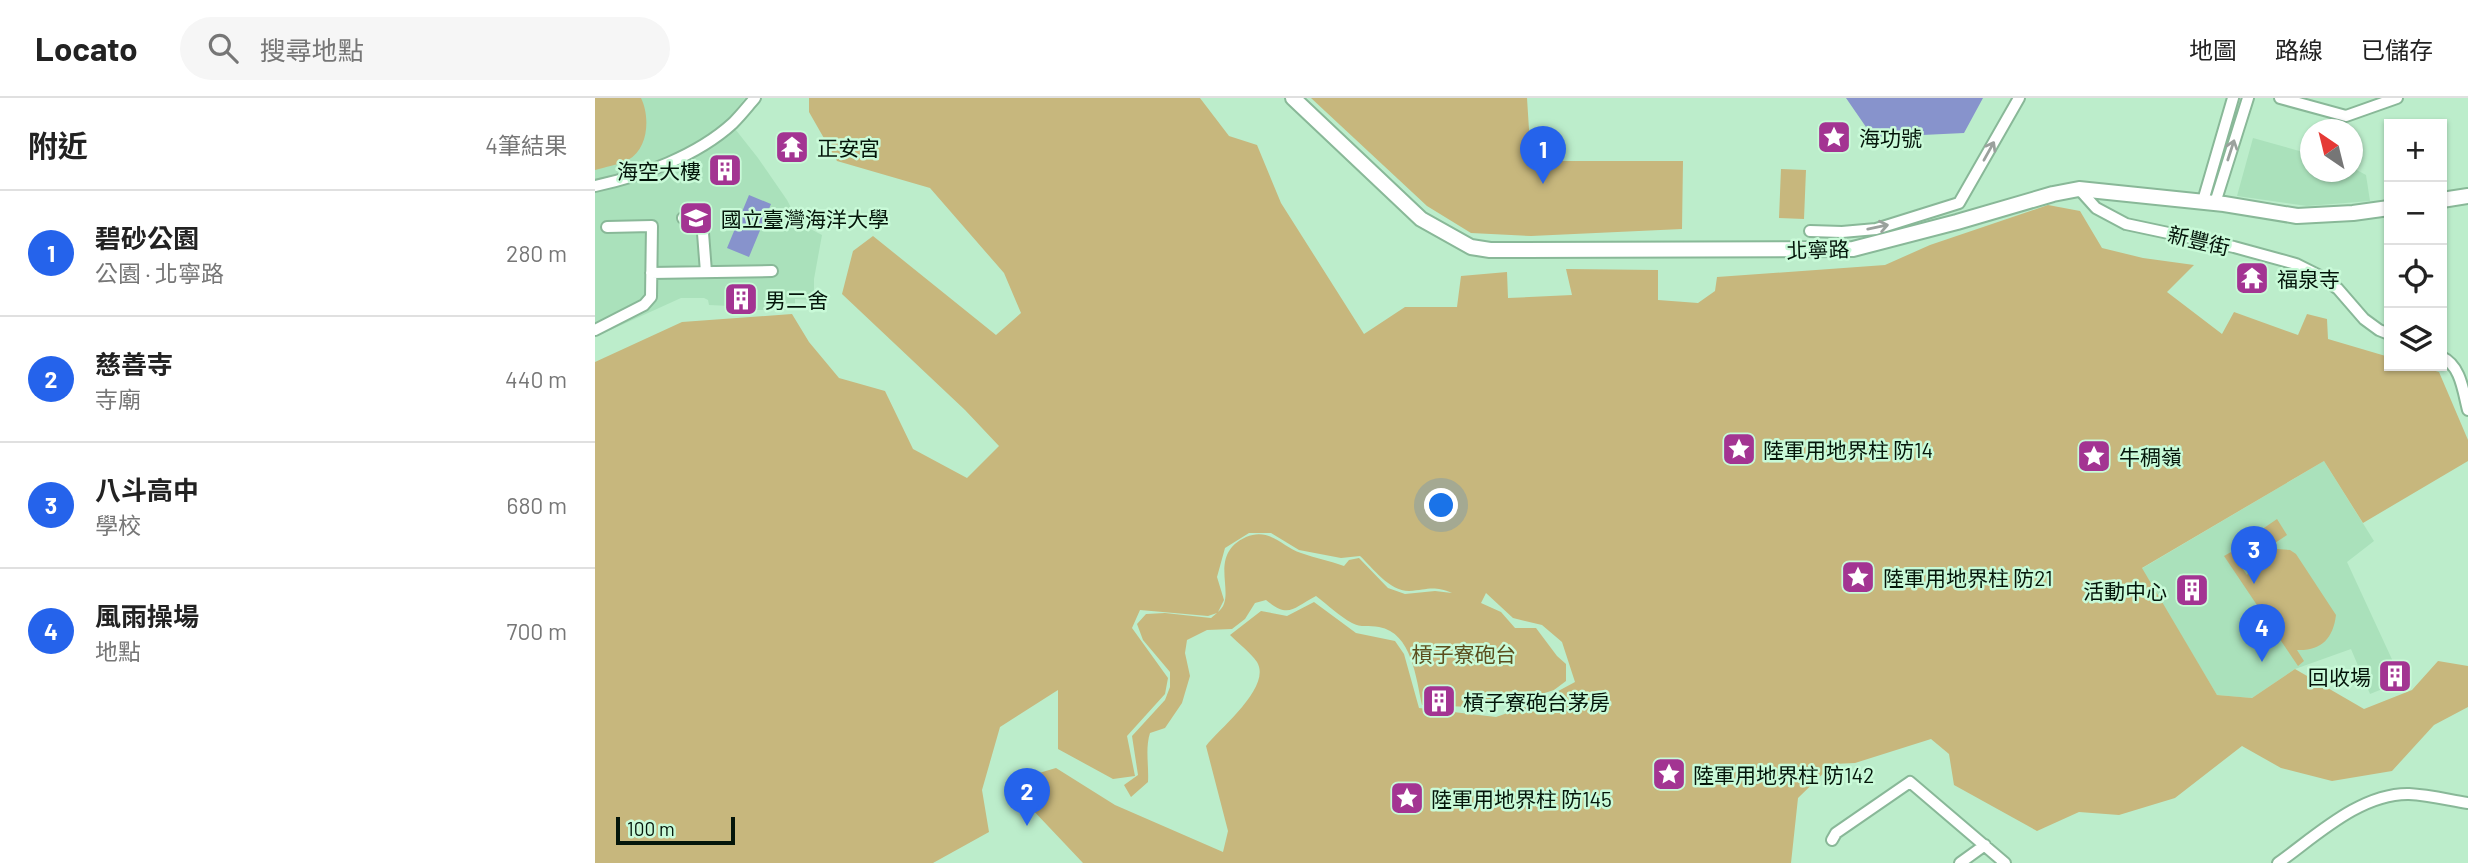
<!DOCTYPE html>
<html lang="zh-TW">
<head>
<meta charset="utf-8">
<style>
  :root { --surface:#fff; --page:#f6f6f6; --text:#222; --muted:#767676; --line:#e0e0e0; --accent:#2563eb }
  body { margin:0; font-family:Barlow,"Noto Sans TC",sans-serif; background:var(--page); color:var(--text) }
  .controls { position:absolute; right:21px; top:21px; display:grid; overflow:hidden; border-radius:0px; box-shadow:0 2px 5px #0004 }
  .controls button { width:63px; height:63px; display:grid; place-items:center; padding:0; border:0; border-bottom:2px solid var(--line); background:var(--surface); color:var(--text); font:35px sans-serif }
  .compass { position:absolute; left:1705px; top:21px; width:63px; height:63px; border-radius:50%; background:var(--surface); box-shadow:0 2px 5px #0004; rotate:325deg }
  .scale { position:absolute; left:21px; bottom:18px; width:119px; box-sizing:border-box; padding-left:7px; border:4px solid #04150a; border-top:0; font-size:19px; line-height:24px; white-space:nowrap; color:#04150a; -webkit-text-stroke:5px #c9fad8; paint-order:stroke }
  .you { position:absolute; left:847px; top:408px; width:24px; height:24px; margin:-18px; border:5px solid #fff; border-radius:50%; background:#1a73e8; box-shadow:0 0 0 10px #1a73e833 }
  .badge { display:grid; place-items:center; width:46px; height:46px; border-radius:50%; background:var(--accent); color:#fff; font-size:23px; font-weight:700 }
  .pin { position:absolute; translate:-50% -58px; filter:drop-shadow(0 2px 4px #0008) }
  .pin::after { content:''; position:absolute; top:37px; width:24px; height:21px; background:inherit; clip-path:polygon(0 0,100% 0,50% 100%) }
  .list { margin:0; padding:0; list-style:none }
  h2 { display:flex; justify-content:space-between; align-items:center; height:91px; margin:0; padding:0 28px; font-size:30px }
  h2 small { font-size:23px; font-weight:400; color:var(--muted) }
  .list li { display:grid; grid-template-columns:46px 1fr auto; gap:21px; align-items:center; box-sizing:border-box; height:126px; padding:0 28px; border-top:2px solid var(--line) }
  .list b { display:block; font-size:26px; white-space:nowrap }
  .list p { margin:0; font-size:23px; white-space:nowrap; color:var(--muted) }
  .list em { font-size:23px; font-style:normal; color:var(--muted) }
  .icon { flex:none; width:38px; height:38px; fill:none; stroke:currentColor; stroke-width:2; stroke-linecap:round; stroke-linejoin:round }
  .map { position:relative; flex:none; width:1873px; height:765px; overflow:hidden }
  header { display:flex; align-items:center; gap:42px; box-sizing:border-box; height:98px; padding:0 35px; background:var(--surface); border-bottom:2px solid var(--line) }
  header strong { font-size:33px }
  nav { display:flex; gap:38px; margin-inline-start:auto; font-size:24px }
  .search { width:490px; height:63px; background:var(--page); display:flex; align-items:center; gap:18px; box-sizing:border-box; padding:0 24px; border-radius:38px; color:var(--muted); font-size:26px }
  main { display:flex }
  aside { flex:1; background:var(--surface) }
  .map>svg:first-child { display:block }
</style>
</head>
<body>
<header>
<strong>Locato</strong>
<div class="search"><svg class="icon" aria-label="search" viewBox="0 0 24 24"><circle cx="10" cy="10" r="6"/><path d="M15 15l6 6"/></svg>搜尋地點</div>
<nav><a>地圖</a><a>路線</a><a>已儲存</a></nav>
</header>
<main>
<aside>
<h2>附近<small>4筆結果</small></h2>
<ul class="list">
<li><span class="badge">1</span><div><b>碧砂公園</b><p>公園 · 北寧路</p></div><em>280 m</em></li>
<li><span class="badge">2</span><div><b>慈善寺</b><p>寺廟</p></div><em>440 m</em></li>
<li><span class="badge">3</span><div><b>八斗高中</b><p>學校</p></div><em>680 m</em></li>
<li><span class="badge">4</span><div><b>風雨操場</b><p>地點</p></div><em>700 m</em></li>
</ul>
</aside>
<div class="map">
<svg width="1873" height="765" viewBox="0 0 1873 765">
  <rect width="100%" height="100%" fill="#bcedcb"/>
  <path fill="#aae1bb" d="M0 0H150L133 22 163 60 192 102 204 125 227 137 219 181V202L200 201V212H137L135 208 114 207 113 202 109 200H86L0 239Z
    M1658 40 1715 56 1716 74H1758V70L1771 77 1775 103 1712 108 1642 98Z
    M1729 363 1779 443 1752 464 1807 583 1775 596 1756 551 1700 571 1657 600 1622 597 1546 471Z"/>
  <path fill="#c7b77d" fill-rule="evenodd" d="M0 0H46C55 18 54 51 33 62 23 67 10 69 0 72Z
    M214 0H605L634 38 662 47 686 105 769 236 810 209H862L866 178 912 174 913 200 977 197 971 171 1063 172V202L1103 205 1120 193 1122 179 1290 167 1335 147 1453 107 1485 113 1507 150 1548 160 1599 167 1572 194 1627 236 1639 214 1703 237 1712 216 1732 221 1733 241 1794 259V268H1824L1844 274 1873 342V363L1768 425 1729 363 1547 470 1622 597 1657 600 1700 571 1769 611 1817 592 1843 563 1873 568V609L1839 627 1797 673 1737 683 1686 670 1647 648 1580 700 1524 717 1484 714 1442 733 1359 687 1354 656 1336 641 1260 665 1238 666 1203 700 1196 765H488L435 709 444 675 461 670 520 707 628 754 633 733 611 648C626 629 677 589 662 564 655 554 643 545 635 537L666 513 692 518 719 504 761 535 800 543 809 556 824 610 901 619 941 605 980 584 967 544 947 527 918 520 891 495 886 505 906 514 920 530H941L962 558 971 566V583L959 592 937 599 909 597 876 609 827 607C821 580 817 535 784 529 774 527 766 530 757 525 744 518 733 507 721 498 698 510 694 521 671 502L660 505 650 521 637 531 612 532 592 542 590 555 595 578 587 605 570 630 555 635C550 651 554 667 553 684L536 699 529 687 543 677 537 638 570 602 575 589V574L548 542 542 526 551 516 570 515 616 520 622 515 613 518 545 512 537 530 573 580 570 596 532 638 540 678 518 681 463 651V592L405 629 387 692 394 734 338 765H0V264L87 224 197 216 214 244 244 280 290 293 318 351 372 380 404 348 370 312 247 196 258 153 278 138 401 237 426 215 409 175 335 90 242 63 214 14ZM654 435H676L704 452 746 460 765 458C778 470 794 493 814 493 832 492 838 487 857 495L840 493 810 496 793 490 764 460 754 462 749 468C735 463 720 460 706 455 687 449 675 429 651 439 610 458 644 498 623 514L629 502 622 479 630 450Z
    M716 0H932L936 63H1088L1087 131 936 138 876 135 832 108Z
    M1186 71 1211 72 1209 121 1184 120Z
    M1682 421 1692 437 1647 467 1637 452Z
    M1682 451 1695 452 1701 456 1741 517C1738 541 1726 553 1702 552L1709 563 1703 568 1629 458 1636 454 1652 477 1663 460Z"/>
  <path fill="#8793cc" d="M1251 0H1388L1369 35 1286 39 1271 29Z
    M154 97 176 106 154 159 132 150Z"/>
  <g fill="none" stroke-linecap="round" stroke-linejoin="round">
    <g stroke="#89b898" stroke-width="14">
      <path id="minor" d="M1685 0 1751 18 1802 0
        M0 88C47 78 102 58 138 25 146 17 153 8 160 0
        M1484 91 1501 110 1531 126 1639 149 1701 166 1725 178 1743 191 1769 221 1784 232 1794 236
        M1608 103 1638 0
        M1620 105 1653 0
        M88 120 107 122 111 174
        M1215 133 1247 134 1281 131 1364 105 1424 0
        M56 175 177 173
        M0 232 49 207 56 199 57 128 12 129
        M1847 259C1866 268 1868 293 1873 312
        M1237 742 1241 735 1315 684 1410 765
        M1365 765 1390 747
        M1683 765C1720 739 1765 695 1814 696 1834 697 1854 702 1873 705"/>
    </g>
    <g stroke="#89b898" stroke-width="18">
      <path id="major" d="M698 0 826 121 876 149 895 152 1258 151 1362 124 1458 96 1484 91 1629 106 1702 118 1758 115 1794 110
        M1847 102 1873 98"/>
    </g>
    <use href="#minor" stroke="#fff" stroke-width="10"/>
    <use href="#major" stroke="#fff" stroke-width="14"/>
  </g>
  <defs><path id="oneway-shaft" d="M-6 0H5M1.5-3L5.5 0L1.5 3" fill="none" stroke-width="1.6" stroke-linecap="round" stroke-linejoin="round" transform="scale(1.75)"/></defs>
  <g stroke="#9ba19d">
    <use href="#oneway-shaft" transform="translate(1636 52) rotate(-72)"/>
    <use href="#oneway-shaft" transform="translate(1394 53) rotate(-61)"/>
    <use href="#oneway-shaft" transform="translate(1283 129) rotate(-12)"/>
  </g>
  <defs>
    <g id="sight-square" transform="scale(1.75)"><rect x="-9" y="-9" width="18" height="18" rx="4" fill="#a33492" stroke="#c9fad8"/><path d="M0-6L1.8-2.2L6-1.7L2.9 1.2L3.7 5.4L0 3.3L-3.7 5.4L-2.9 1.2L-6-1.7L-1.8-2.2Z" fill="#fff"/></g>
    <g id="temple-square" transform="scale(1.75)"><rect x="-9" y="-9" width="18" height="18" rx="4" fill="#a33492" stroke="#c9fad8"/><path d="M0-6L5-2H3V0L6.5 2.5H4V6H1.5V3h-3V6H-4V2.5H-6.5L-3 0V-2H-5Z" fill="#fff"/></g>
    <g id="building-square" transform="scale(1.75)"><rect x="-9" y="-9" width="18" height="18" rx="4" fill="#a33492" stroke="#c9fad8"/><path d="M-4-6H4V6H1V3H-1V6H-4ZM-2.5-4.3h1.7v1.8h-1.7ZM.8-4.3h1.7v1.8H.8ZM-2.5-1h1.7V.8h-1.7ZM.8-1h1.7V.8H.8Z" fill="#fff"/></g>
    <g id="university-square" transform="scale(1.75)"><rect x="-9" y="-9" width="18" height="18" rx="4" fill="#a33492" stroke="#c9fad8"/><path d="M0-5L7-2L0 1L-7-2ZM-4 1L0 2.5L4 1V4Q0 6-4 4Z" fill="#fff"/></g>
  </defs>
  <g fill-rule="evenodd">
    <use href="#sight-square" x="1239" y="39"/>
    <use href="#temple-square" x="197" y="49"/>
    <use href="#building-square" x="130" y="72"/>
    <use href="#university-square" x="101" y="120"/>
    <use href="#temple-square" x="1657" y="180"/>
    <use href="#building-square" x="146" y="201"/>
    <use href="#sight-square" x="1144" y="351"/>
    <use href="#sight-square" x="1499" y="358"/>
    <use href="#sight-square" x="1263" y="479"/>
    <use href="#building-square" x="1597" y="492"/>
    <use href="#building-square" x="1800" y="578"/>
    <use href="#building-square" x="844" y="603"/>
    <use href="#sight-square" x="1074" y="676"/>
    <use href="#sight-square" x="812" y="700"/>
  </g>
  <g text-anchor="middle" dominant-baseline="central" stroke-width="5" stroke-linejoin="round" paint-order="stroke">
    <g font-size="21" fill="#04150a" stroke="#c9fad8" text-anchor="start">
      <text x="1264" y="39">海功號</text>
      <text x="222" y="49">正安宮</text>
      <text x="106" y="72" text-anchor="end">海空大樓</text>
      <text x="126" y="120">國立臺灣海洋大學</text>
      <text x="1682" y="180">福泉寺</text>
      <text x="170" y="201">男二舍</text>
      <text x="1168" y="351">陸軍用地界柱 防14</text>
      <text x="1524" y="358">牛稠嶺</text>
      <text x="1288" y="479">陸軍用地界柱 防21</text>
      <text x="1572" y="492" text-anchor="end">活動中心</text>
      <text x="1776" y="578" text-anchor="end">回收場</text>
      <text x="868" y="603">槓子寮砲台茅房</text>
      <text x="1098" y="676">陸軍用地界柱 防142</text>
      <text x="836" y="700">陸軍用地界柱 防145</text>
    </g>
    <g font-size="21" fill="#04150a" stroke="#c9fad8">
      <text transform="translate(1604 142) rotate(13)">新豐街</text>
      <text transform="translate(1223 151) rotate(-2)">北寧路</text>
    </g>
    <g font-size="21" fill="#5c4f1e" stroke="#c9fad8">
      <text x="869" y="555">槓子寮砲台</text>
    </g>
  </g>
</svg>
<div class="controls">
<button>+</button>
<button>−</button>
<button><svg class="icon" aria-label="locate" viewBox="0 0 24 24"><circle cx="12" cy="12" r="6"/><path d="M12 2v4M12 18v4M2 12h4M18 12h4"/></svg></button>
<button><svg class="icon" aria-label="layers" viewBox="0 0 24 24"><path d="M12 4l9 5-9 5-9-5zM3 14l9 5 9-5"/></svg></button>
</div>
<svg class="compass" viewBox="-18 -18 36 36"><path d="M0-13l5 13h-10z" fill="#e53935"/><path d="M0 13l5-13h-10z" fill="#767676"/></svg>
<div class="scale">100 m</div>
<div class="you"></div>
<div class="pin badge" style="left:948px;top:86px">1</div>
<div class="pin badge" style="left:432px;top:728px">2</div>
<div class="pin badge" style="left:1659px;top:486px">3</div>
<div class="pin badge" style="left:1667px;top:564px">4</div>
</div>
</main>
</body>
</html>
